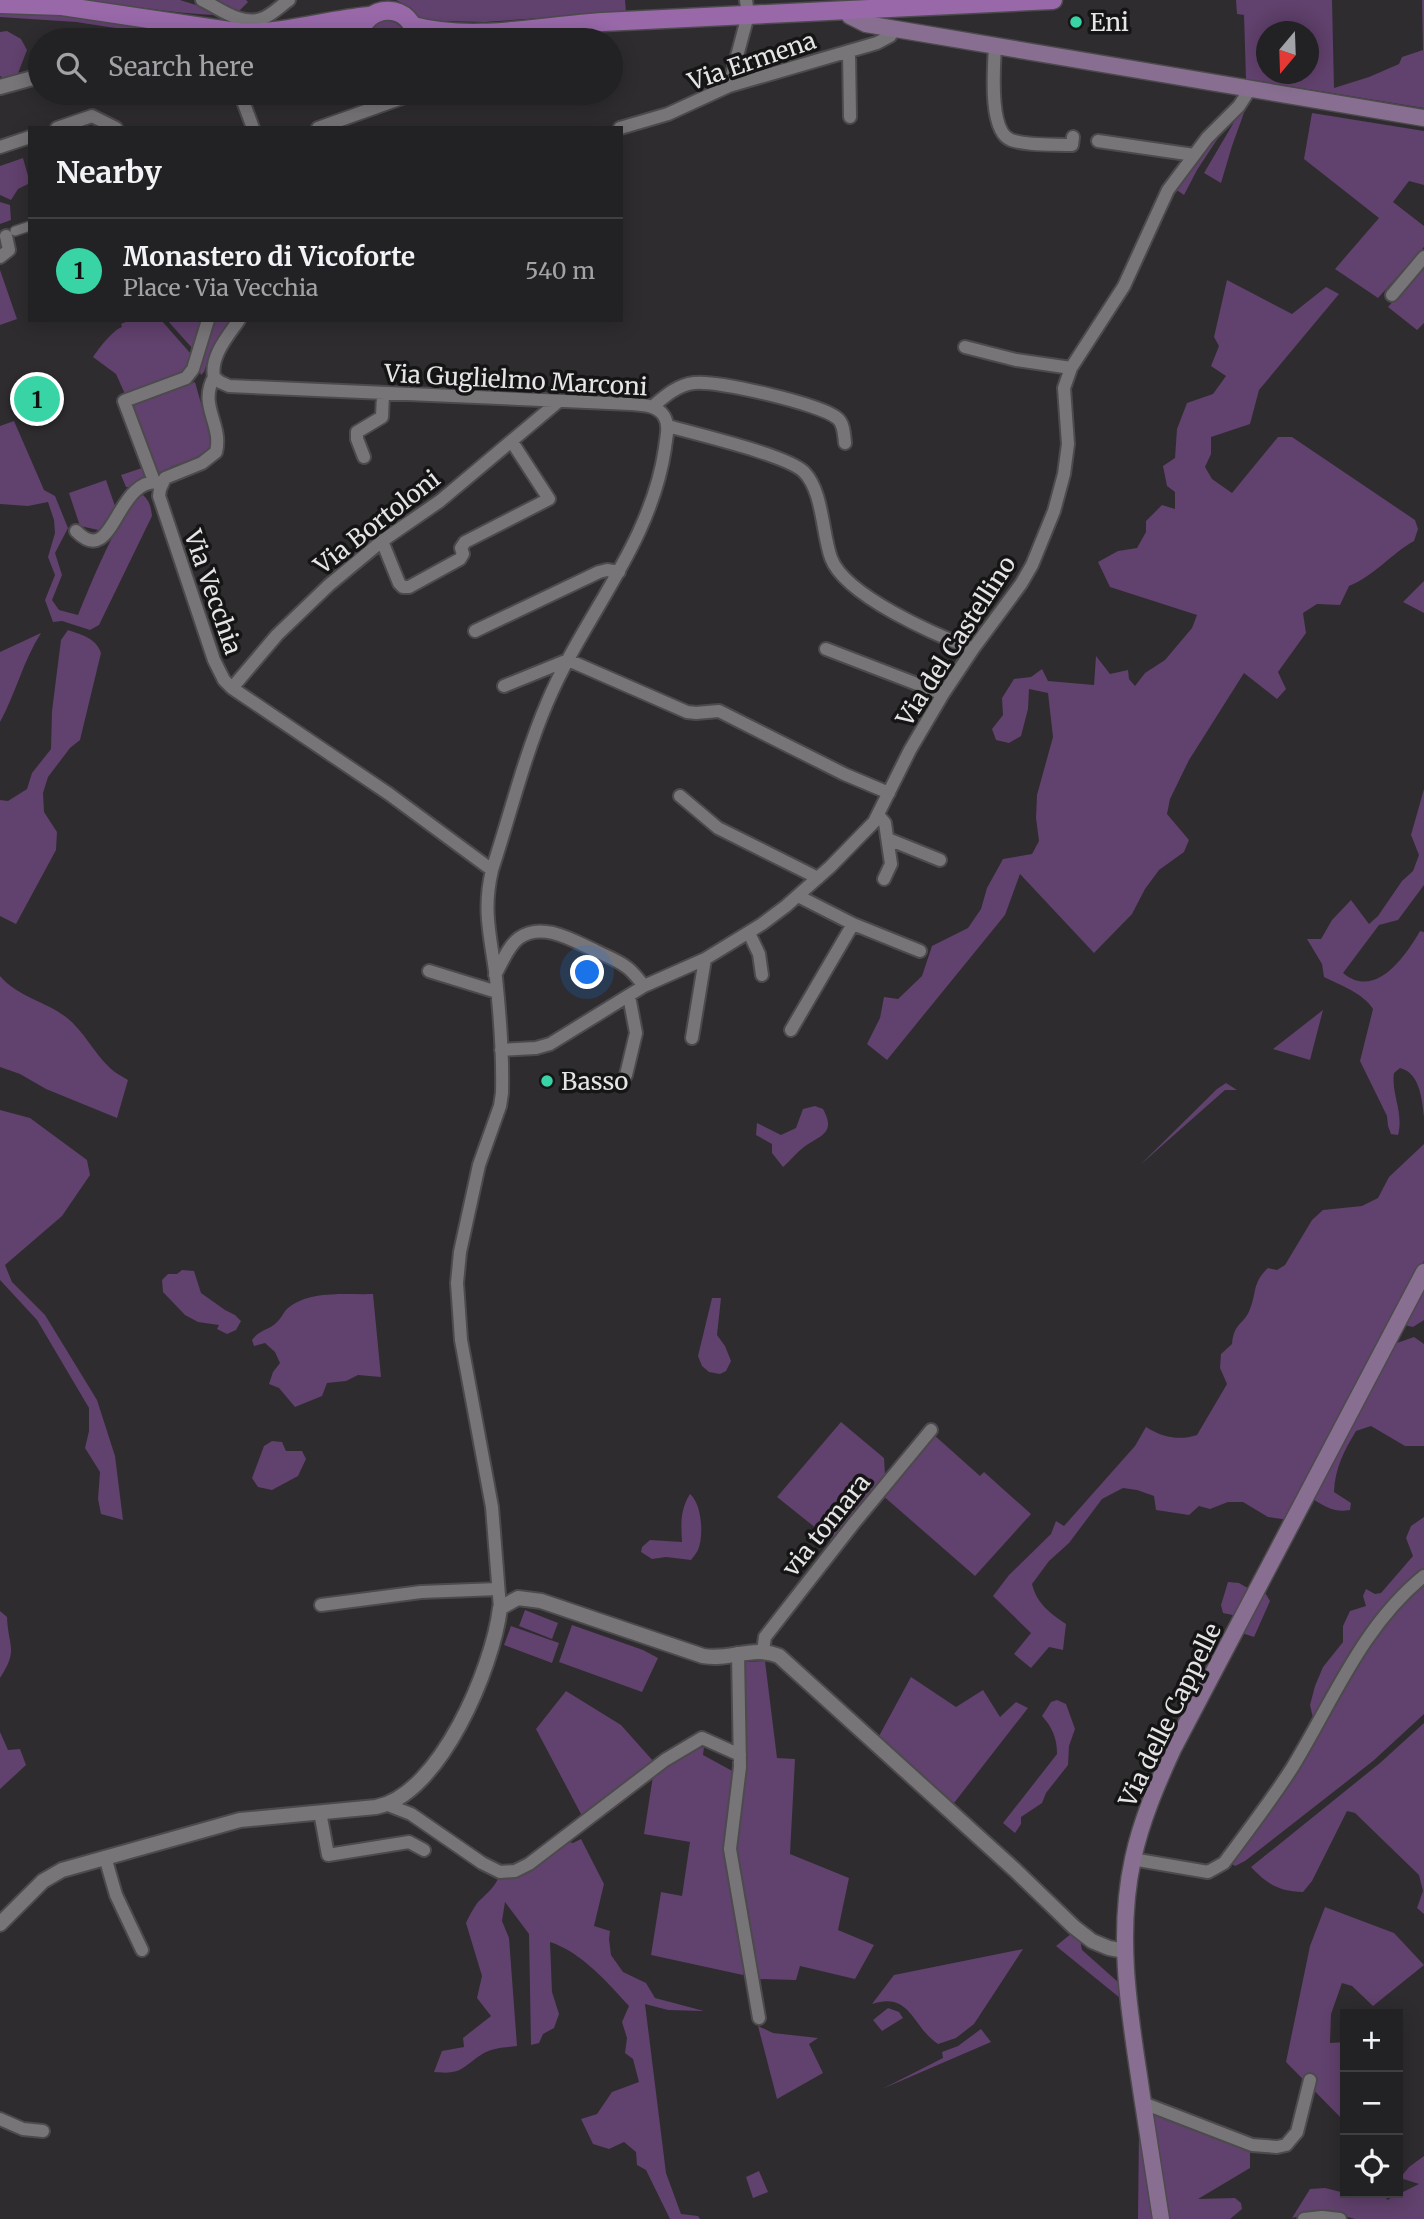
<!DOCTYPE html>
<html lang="en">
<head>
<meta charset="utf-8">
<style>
  :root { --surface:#222123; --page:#2a292b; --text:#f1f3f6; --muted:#a2a3a6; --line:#3f3e41; --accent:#39d4a5 }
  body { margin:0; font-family:Merriweather,serif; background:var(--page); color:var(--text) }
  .controls { position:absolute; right:21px; bottom:21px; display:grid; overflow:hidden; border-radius:0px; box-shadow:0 4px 18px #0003 }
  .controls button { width:63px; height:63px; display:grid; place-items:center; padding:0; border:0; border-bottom:2px solid var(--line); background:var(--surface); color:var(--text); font:35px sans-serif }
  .compass { position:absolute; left:1256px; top:21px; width:63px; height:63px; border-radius:50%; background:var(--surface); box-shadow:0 4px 18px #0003; rotate:199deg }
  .you { position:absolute; left:588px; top:973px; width:24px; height:24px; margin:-18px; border:5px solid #fff; border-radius:50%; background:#1a73e8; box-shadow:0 0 0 10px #1a73e833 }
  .badge { display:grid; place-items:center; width:46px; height:46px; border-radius:50%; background:var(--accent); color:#111; font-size:23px; font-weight:700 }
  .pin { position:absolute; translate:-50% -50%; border:4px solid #fff; box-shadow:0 2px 7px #0006 }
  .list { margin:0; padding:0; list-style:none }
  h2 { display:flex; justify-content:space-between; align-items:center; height:91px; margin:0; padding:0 28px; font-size:30px }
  h2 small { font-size:23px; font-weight:400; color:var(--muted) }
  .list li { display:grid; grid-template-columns:46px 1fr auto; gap:21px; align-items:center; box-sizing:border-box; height:105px; padding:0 28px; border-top:2px solid var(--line) }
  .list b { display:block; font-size:26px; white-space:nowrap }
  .list p { margin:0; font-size:23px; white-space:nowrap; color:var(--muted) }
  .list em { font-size:23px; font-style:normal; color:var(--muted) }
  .icon { flex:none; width:38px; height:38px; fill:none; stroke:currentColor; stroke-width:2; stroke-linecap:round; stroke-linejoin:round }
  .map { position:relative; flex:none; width:1424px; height:2219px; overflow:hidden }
  .search { position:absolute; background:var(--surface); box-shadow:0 4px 18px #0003; left:28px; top:28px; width:595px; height:77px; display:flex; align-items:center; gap:18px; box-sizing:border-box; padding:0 24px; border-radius:38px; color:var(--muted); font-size:26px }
  .panel { position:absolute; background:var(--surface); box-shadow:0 4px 18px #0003; left:28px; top:126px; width:595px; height:196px; border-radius:0px }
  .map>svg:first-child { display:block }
</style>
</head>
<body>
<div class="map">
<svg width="1424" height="2219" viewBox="0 0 1424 2219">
  <rect width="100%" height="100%" fill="#2e2c2f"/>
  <path fill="#61416d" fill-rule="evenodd" d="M77 0H180L196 5 215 15C169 13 123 4 77 0Z
    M216 0H246L248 2 238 12Z
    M396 0H625L626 12 485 22 439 21 419 18 411 8Z
    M1236 0H1332L1334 88 1369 77 1399 64 1402 57 1423 50 1422 0H1424V108L1246 79 1244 15 1237 14ZM1266 32H1308V74H1266Z
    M0 12H46L246 40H180L168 36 76 22 0 17Z
    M384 20C397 21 405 27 405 40H369C368 29 374 23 384 20Z
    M7 31 21 39 27 50 17 76 6 79 0 76V32Z
    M1245 110 1232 146 1221 183 1204 173 1237 117Z
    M1312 113 1424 131V185L1409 181 1393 202 1424 226V247L1378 298 1335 269 1379 218 1304 159Z
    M1230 120 1197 170 1184 195 1175 189 1206 146Z
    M23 158 30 183 18 189 11 200 0 195V166Z
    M0 202 10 205 11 220 0 224Z
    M1424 266V323L1417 330 1388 307Z
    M0 270 17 319 0 325Z
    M1227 280 1292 314 1326 287 1339 294 1259 390 1250 424 1211 437V454L1205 467 1212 479 1232 493 1278 437H1292L1415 520 1418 529 1414 541C1391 554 1374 576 1349 586L1340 605 1317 604 1303 613 1306 633 1278 672 1286 689 1277 699 1244 673 1189 760 1170 799 1167 814 1189 840 1184 852 1159 870 1145 889 1132 914 1094 953 1020 874 1005 915 887 1060 867 1044 880 1018 884 997 898 999 922 976 932 946 968 928 981 909 987 888 1003 859 1032 854 1039 841 1036 818 1037 795 1053 737 1048 693 1029 689 1028 709 1021 736 1009 743 996 740 992 729 1003 715 1002 698 1014 679 1031 677 1042 669 1048 681 1094 685 1096 656 1110 674 1128 670 1129 679 1135 686 1145 673 1165 660 1192 628 1197 615 1110 587 1098 562 1118 551 1137 548 1146 532V521L1162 505 1175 509V492L1167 486 1163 466 1175 458 1177 429 1187 403 1213 394 1226 376 1211 366 1219 346 1214 337Z
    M130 320H161L191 354 186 371 125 394 116 374 93 357C99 348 113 330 122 327L121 324Z
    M167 320H202L193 349Z
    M214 320H232L211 350 204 372 201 375 199 370Z
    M195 382 211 439 210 447C195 463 173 462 157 475L132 406Z
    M14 421 44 490 55 496 68 528 55 553 62 575 52 600 59 610 78 615C88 591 122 504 143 495 150 501 151 508 152 516L99 625 90 630 62 621 53 622 45 600 55 575 48 557 55 533 54 520 48 502 28 506 0 504V426Z
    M142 468 146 479 135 483 130 487H126L121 475Z
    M106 480 115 506 103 531 80 526 69 493Z
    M1424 581V613L1403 602Z
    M68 630C82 635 96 638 101 653L80 740 70 748 48 777 43 793 44 812 57 832 56 850 16 924 0 916V800L8 801 27 789 32 773 51 749 52 711 61 640Z
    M41 633C23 661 16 693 0 722V652Z
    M1424 789V885L1398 920 1379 925 1343 973C1375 1000 1405 957 1420 931L1424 932V1117C1422 1099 1420 1073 1400 1068L1394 1073C1391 1094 1404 1113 1398 1135L1391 1134 1388 1126 1387 1116 1360 1061 1373 1009C1363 993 1340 985 1324 977L1322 964 1307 939H1321L1332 920 1351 900 1369 924 1378 916 1402 881 1413 871 1419 855 1411 835Z
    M0 976C18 997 45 1001 66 1017 84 1031 93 1052 110 1068 115 1073 122 1076 128 1080L117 1118 46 1089 20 1074 0 1067Z
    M1323 1010 1310 1060 1273 1049Z
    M1226 1083 1237 1090H1225L1140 1165 1217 1089Z
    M815 1106 823 1109C837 1134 819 1136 804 1147 796 1153 790 1161 783 1167L772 1153V1144L756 1135 757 1123 781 1135 796 1128 803 1109Z
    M0 1110 30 1118 87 1160 90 1175 62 1216 5 1265 12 1282 45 1315 97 1400 115 1456 123 1520 101 1514 98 1499 100 1472 85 1448 89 1431V1408L37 1320 0 1280Z
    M1424 1144V1261L1288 1520 1268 1517 1243 1502H1228L1210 1509 1199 1506 1189 1515 1156 1510 1154 1496 1137 1490 1123 1488 1102 1499 1069 1543 1049 1561 1032 1584C1037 1604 1050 1613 1066 1624L1063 1650 1049 1647 1031 1668 1014 1654 1031 1633 993 1596 1009 1575 1051 1534 1056 1521 1064 1526 1135 1446 1146 1427C1162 1437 1178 1441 1197 1435L1227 1384 1220 1368 1221 1354 1232 1344C1234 1322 1244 1325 1250 1309 1257 1292 1252 1283 1268 1268L1277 1270 1285 1265 1312 1220 1323 1210 1362 1206 1378 1198 1389 1177Z
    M182 1270 194 1271 201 1293 225 1310 235 1315 241 1321 236 1330 227 1334 217 1329 219 1325 198 1322 185 1315 163 1292 162 1280 168 1274H177Z
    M1424 1286V1320L1413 1327 1404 1325Z
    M373 1294 381 1377 358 1375 346 1381 327 1383 322 1396 295 1407 279 1388 269 1384 273 1372 280 1363 275 1352 265 1343 254 1346 252 1340C261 1328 269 1331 278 1321 282 1317 284 1311 288 1308 310 1290 346 1295 373 1294Z
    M712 1298H721L717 1335 725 1346 731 1361 726 1371 720 1374 709 1372 702 1366 698 1356Z
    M1414 1337 1424 1344V1446H1405L1371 1426 1356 1431C1344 1451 1335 1468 1334 1492L1351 1503 1350 1510C1335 1513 1325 1507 1313 1499L1394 1344Z
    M841 1422 884 1458 885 1475 832 1541 777 1497Z
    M934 1435 980 1476 984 1472 1031 1514 975 1576 881 1494Z
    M272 1441 282 1442 286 1451H302L306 1459 298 1476 272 1490 258 1487 252 1478 264 1446Z
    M690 1494C702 1504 704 1536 698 1550 696 1554 693 1557 691 1560L666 1557 652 1559 641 1552 642 1547 650 1540 682 1542C681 1524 680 1510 690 1494Z
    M1424 1517V1571L1384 1607 1374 1619 1313 1718 1310 1705 1315 1686 1323 1667 1343 1642V1626L1350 1611 1366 1606 1363 1596 1366 1589 1375 1594 1381 1593 1413 1556 1406 1538 1411 1526Z
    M1228 1582 1239 1583 1251 1590 1237 1616 1223 1613 1221 1605Z
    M1424 1583V1714L1373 1761 1245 1861 1235 1866 1231 1863 1370 1641 1384 1621Z
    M1264 1591 1270 1601 1254 1637 1242 1633Z
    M525 1610 558 1623 552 1639 519 1626Z
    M0 1611 7 1617C8 1647 19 1649 0 1678Z
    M572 1625 643 1650 658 1658 642 1692 559 1662Z
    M511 1626 559 1643 552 1663 504 1645Z
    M765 1661 777 1758 795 1759 790 1854 849 1878 838 1930 874 1945 855 1979 800 1966 796 1980 758 1979 735 1861 746 1758 744 1662Z
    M911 1677 956 1707 983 1690 1000 1717 1016 1702 1028 1708 954 1803 879 1736Z
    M566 1691 621 1725 654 1762 582 1816 536 1729Z
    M1057 1700 1066 1704 1075 1729 1069 1746 1068 1765 1046 1793 1042 1803 1021 1817V1824L1015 1833 1003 1823 1057 1754C1057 1738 1052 1727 1042 1716L1051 1702Z
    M1424 1723V1914L1417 1908 1423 1891 1419 1875 1355 1813 1347 1811 1312 1881 1303 1892C1279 1891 1268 1885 1251 1867L1380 1763Z
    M0 1732 8 1750 20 1749 26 1765 0 1789Z
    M704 1747 703 1755 736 1773 727 1833 746 1958 743 1975 651 1955 661 1892 682 1896 690 1842 644 1834 653 1776 696 1749Z
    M581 1839 604 1884 594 1926 610 1931 609 1939 611 1955 623 1972 646 1983 655 1998 704 2011 668 2010 645 2004 666 2173 681 2214 698 2216 700 2219H670L646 2170 637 2165 636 2152 624 2142 609 2149 593 2144 581 2119 597 2114 612 2092 639 2082 633 2059 625 2053 627 2038 622 2022 629 2006C607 1982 581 1952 550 1942L552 1992 559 2014 554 2028 543 2034 539 2043 531 2045 529 1934 505 1902 502 1921 509 1938 517 2046C507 2047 493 2048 484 2053 461 2067 464 2075 434 2072L442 2051 464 2047 463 2038 491 2016 477 1998 482 1976 466 1923C469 1916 473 1909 478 1902 486 1894 493 1889 498 1879H515L565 1841 573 1843Z
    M1325 1907 1394 1933 1424 1965 1373 2006 1352 1986 1342 1983 1331 2014 1330 2043 1345 2042V2122L1286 2062 1310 1946Z
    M1072 1933 1080 1939 1082 1950 1118 1982 1120 1998 1056 1946Z
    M1023 1949 974 2024 956 2038 938 2044C912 2027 911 1991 872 2004L894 1975Z
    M888 2008 899 2012 903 2018 882 2031 873 2020Z
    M758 2026 773 2033 818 2038 809 2044 823 2073 777 2099Z
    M981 2029 991 2042 882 2089 943 2058 942 2052 958 2046Z
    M1157 2115 1250 2150V2168L1198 2199 1235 2198 1241 2203 1242 2209 1230 2219H1169L1153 2116Z
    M1139 2128 1153 2219H1138Z
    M1424 2156V2219H1355L1327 2211 1310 2213 1292 2218 1310 2189 1325 2188 1345 2193H1385L1387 2200 1419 2184 1400 2178 1409 2167Z
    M759 2171 768 2192 753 2198 746 2177Z"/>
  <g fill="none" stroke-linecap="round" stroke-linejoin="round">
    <g stroke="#4c4a4d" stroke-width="12">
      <path id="pedestrian" d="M15 231 30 226"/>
    </g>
    <g stroke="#4c4a4d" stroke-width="16">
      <path id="minor" d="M202 0C219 8 241 26 261 19 271 16 280 6 289 0
        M565 40 587 32 599 24
        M995 46C994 67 988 131 1011 140 1029 146 1053 144 1072 145L1073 137
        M849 51 850 117
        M729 86 748 15 746 0
        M240 93 253 128
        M57 128 92 116 116 128
        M318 128 416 93
        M620 128 668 114 729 86 877 43 890 36 895 29
        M1098 141 1194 155
        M0 147 30 137
        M0 257 9 250 6 236
        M1392 295 1424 257
        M239 320C228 336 210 356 214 377L220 382 229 386 631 404C643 405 657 405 664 416 670 426 666 437 665 448 651 544 584 615 547 703 524 757 510 815 492 870 482 912 491 938 496 978 500 1016 503 1055 502 1093L500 1106 479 1165 460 1252 457 1283 461 1340 492 1507 500 1608
        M965 347 1016 360 1071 368
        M214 377C198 406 223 424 216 452L202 463 165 478 160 489 159 496 214 660 224 680 232 688 389 794 492 870
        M652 407C665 396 677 385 694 383 717 380 820 404 837 418 844 423 844 435 845 443
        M668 426C695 434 787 455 804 472 823 491 822 533 831 558 845 596 936 635 973 649
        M364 457 357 439V432L382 417 383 394
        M154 481 124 401 186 378 193 369 208 320
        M76 531C115 571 115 473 162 483
        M382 541 399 583 403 587H409L460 559 463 554 461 548 465 542 549 499 512 442
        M475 631 599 572 607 570 619 572
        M826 649 943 694
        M504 686 568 660 687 712 696 713 719 711 844 774 889 793
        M232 688 277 635 329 585 382 541 440 501 559 401
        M680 796 718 828 818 878
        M878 815 885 823 891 864 884 879
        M888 839 940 860
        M798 896 853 924 920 951
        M749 933 759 954 762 975
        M429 971 497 992
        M495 975C502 963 508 946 519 938 543 921 574 941 596 951 606 956 617 960 625 966 633 971 638 979 644 986
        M791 1030 853 924
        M692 1038 705 959
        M501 1050 536 1048 550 1044 644 986 705 959 762 924 786 906 830 867 874 822 910 750 943 694 973 649 1021 584 1032 565 1054 511 1064 474 1068 444 1064 388 1071 368 1124 286 1168 190 1207 138 1239 106 1250 89
        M626 1075 636 1033 629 996
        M321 1605 421 1592 498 1589
        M763 1651 765 1637 854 1523 931 1430
        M738 1653 740 1767 730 1849 759 2018
        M388 1805 411 1814 482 1863 500 1872 515 1871 529 1864 665 1760 702 1738 740 1755
        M320 1812 328 1855 409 1842 424 1850
        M105 1857 116 1895 142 1950
        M1132 1859 1208 1872 1224 1863C1247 1832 1271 1801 1292 1768 1333 1701 1362 1626 1424 1576
        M1143 2103 1252 2145 1277 2147 1286 2145 1297 2132 1310 2080
        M0 2119 23 2129 43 2131
        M1304 2219 1322 2217 1340 2219"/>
    </g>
    <g stroke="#4c4a4d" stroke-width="18">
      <path id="tertiary" d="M0 87 40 76
        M0 1924 43 1881 62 1870 240 1820 376 1807C440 1795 493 1667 500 1608L518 1598 541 1601 703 1656C730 1661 753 1645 779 1656L1015 1870 1074 1927 1092 1941 1109 1948 1125 1951"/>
    </g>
    <g stroke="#4c4a4d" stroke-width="19">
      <path id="secondary" d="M846 11 850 16 866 24 1424 118
        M1161 2219C1154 2172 1146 2124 1139 2076 1128 2005 1117 1931 1133 1859 1141 1821 1157 1784 1173 1749L1424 1272"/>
    </g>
    <g stroke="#4c4a4d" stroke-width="21">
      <path id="primary" d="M0 4 62 6 243 33C286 33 327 20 369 16
        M413 26C474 42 540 26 603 22 753 14 903 8 1053 0
        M316 27 337 30 359 39
        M359 40C362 0 416 2 415 40"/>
    </g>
    <use href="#pedestrian" stroke="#787579" stroke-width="9"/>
    <use href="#minor" stroke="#787579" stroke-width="12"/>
    <use href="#tertiary" stroke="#787579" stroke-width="14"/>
    <use href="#secondary" stroke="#886f91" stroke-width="16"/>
    <use href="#primary" stroke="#9868a9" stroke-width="18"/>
  </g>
  <g fill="#39d4a5" stroke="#161516" stroke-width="2.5">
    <circle cx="1076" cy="22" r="7"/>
    <circle cx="547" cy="1081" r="7"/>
  </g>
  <g text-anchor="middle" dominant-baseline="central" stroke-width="7" stroke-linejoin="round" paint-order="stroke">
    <g font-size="24" fill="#e6e4e6" stroke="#161516" text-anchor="start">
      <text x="1090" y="22">Eni</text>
      <text x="561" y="1081">Basso</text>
    </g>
    <g font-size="24" fill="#e6e4e6" stroke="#161516">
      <text transform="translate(752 61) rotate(-19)">Via Ermena</text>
      <text transform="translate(516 380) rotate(3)">Via Guglielmo Marconi</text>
      <text transform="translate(377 522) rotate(-38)">Via Bortoloni</text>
      <text transform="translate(213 592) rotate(71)">Via Vecchia</text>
      <text transform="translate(956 641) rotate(-57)">Via del Castellino</text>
      <text transform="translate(826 1525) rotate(-51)">via tomara</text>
      <text transform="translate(1170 1715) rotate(-64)">Via delle Cappelle</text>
    </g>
  </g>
</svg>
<div class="controls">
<button>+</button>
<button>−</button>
<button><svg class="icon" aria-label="locate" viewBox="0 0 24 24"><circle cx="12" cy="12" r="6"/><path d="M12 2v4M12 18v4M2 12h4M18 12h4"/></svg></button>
</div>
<svg class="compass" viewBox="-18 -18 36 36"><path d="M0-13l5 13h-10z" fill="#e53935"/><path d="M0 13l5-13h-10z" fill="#a2a3a6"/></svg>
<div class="you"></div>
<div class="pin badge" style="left:37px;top:399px">1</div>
<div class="search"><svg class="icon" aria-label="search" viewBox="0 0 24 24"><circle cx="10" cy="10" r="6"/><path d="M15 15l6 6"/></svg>Search here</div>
<section class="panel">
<h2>Nearby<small></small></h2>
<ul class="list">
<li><span class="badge">1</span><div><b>Monastero di Vicoforte</b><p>Place · Via Vecchia</p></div><em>540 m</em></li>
</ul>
</section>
</div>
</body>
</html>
